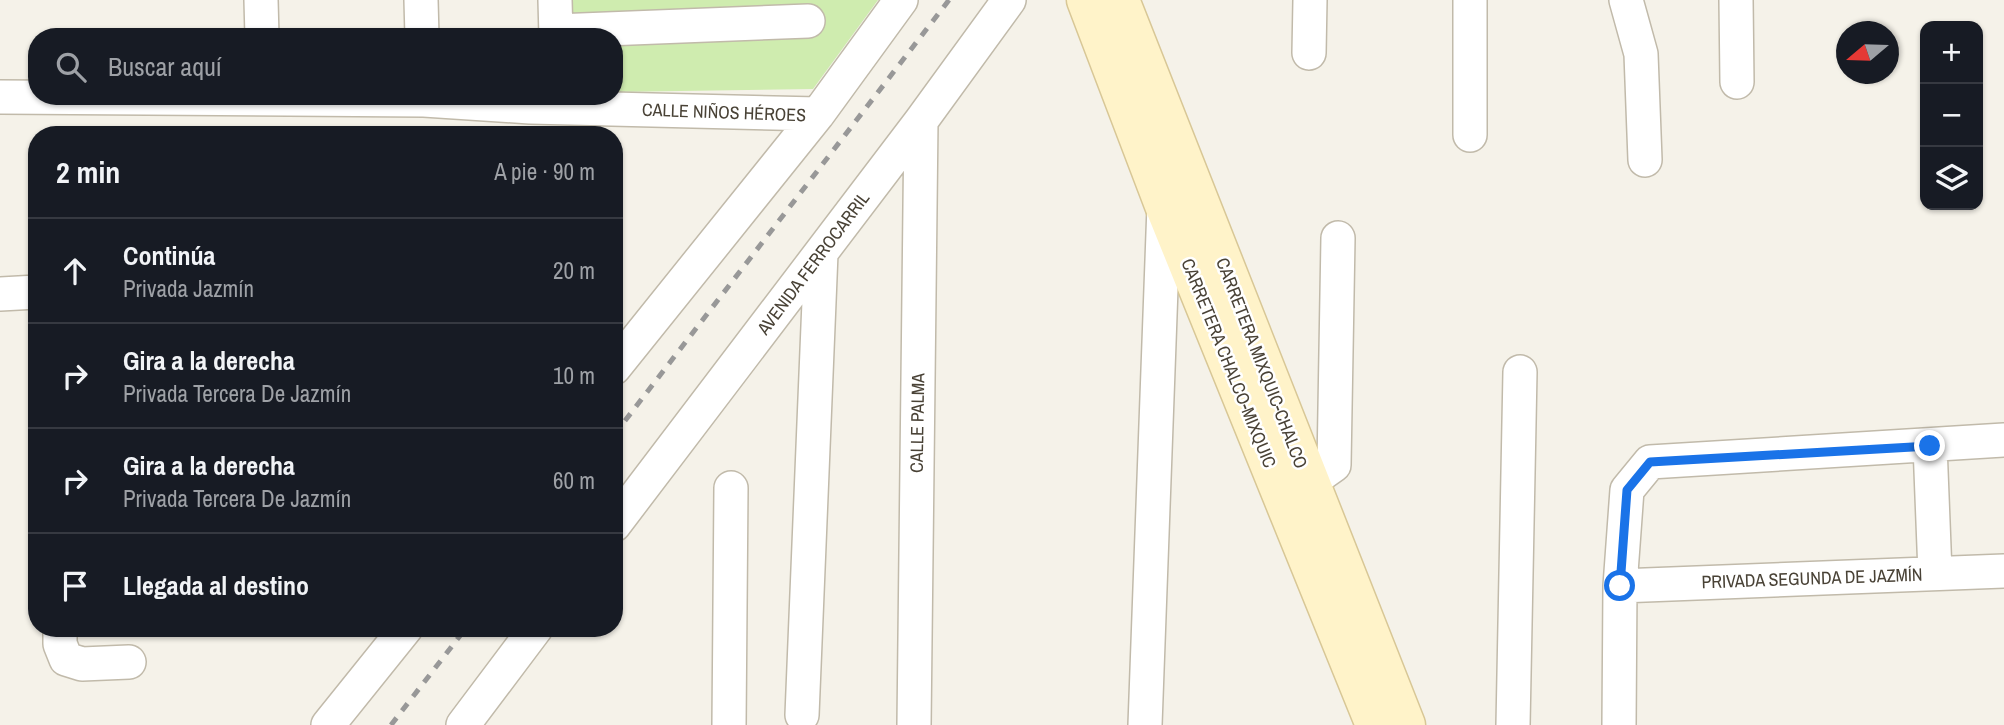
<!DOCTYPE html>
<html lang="es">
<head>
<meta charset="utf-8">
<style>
  :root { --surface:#171b24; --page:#242831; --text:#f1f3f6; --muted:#9ea1a6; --line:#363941 }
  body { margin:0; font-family:"Archivo Narrow",sans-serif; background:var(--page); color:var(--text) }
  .controls { position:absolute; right:21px; top:21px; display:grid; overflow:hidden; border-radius:14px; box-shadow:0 2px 5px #0004 }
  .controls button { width:63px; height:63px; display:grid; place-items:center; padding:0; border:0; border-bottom:2px solid var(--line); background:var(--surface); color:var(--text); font:35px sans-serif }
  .compass { position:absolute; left:1836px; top:21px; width:63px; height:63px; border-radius:50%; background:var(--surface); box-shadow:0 2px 5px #0004; rotate:251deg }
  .stop { position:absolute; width:21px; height:21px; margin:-16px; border:5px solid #1a73e8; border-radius:50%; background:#fff }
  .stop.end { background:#1a73e8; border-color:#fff; box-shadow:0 2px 7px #0008 }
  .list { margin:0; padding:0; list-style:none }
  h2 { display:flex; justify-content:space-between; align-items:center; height:91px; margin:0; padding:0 28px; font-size:30px }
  h2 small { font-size:23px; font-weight:400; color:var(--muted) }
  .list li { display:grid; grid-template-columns:46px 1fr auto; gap:21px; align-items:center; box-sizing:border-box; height:105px; padding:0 28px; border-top:2px solid var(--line) }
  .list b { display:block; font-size:26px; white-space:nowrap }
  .list p { margin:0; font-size:23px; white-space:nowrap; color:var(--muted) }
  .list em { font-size:23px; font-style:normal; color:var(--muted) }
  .icon { flex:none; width:38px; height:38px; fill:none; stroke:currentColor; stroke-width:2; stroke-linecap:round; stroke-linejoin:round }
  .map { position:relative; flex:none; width:2004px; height:725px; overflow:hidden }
  .search { position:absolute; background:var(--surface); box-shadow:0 2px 5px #0004; left:28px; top:28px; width:595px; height:77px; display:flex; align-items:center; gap:18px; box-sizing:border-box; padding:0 24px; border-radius:28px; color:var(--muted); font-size:26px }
  .panel { position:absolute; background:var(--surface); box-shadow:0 2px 5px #0004; left:28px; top:126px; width:595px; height:511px; border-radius:28px }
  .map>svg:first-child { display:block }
</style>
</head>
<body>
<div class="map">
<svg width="2004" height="725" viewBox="0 0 2004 725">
  <rect width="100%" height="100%" fill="#f5f2e9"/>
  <path fill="#cfecaf" d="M570 0H878L813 89 614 92V37H570Z"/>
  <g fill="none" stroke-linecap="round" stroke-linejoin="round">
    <g stroke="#c1baaa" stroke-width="36">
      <path id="street" d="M261 0 262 37
        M421 0 422 37
        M555 0 556 37
        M1626 0 1641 54 1645 160
        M1736 0 1737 82
        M556 31 808 21
        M1309 53 1310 0
        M0 97 424 100 530 107 818 114
        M1470 135V0
        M0 294 37 292
        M614 368 818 114 901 0
        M1930 445 1935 573
        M1310 482 1334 465 1338 238
        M614 525 921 121 1009 0
        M1620 586 2004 571
        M60 628V644L66 659 82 664 129 662
        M802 715 821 253
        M328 725 406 628
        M463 725 536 628
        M729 725 731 488
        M914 725 921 121
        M1145 725 1164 206
        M1513 725 1520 372
        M1619 725 1620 586 1627 490 1650 462 2004 440"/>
    </g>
    <g stroke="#d8c796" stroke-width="41">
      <path id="secondary" d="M1086 0 1164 205 1375 725
        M1120 0 1406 725"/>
    </g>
    <use href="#street" stroke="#fff" stroke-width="33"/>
    <use href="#secondary" stroke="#fff3c9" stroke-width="38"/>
    <path stroke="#989898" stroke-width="5" stroke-dasharray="9 9" stroke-linecap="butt" d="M614 435 949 0
      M391 725 466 628"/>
  </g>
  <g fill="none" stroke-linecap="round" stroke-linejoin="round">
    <path stroke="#1a73e8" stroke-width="9" d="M1620 586 1627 490 1650 462 1930 446"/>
  </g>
  <g text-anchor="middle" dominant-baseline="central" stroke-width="5" stroke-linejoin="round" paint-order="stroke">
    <g font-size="18" fill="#494236" stroke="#fff">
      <text transform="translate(724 112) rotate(2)">CALLE NIÑOS HÉROES</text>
      <text transform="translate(813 263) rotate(-53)">AVENIDA FERROCARRIL</text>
      <text transform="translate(1229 363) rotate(68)">CARRETERA CHALCO-MIXQUIC</text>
      <text transform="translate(1262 363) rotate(69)">CARRETERA MIXQUIC-CHALCO</text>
      <text transform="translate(917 423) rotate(-89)">CALLE PALMA</text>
      <text transform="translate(1812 578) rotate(-2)">PRIVADA SEGUNDA DE JAZMÍN</text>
    </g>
  </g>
</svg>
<div class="controls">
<button>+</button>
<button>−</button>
<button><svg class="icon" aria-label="layers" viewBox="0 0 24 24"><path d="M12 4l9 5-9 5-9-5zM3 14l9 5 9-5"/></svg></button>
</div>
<svg class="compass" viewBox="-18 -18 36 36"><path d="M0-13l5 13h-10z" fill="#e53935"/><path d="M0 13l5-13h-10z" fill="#9ea1a6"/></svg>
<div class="stop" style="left:1620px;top:586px"></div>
<div class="stop end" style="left:1930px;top:446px"></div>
<div class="search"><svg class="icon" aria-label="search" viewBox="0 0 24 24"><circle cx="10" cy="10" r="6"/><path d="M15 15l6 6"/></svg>Buscar aquí</div>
<section class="panel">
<h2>2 min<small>A pie · 90 m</small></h2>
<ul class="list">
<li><svg class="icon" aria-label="ahead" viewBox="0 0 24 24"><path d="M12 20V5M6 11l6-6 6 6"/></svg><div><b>Continúa</b><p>Privada Jazmín</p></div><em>20 m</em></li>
<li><svg class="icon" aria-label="right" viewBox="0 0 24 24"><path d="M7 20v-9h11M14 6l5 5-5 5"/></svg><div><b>Gira a la derecha</b><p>Privada Tercera De Jazmín</p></div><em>10 m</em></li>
<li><svg class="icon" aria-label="right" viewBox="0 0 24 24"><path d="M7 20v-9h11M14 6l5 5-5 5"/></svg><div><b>Gira a la derecha</b><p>Privada Tercera De Jazmín</p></div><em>60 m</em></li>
<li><svg class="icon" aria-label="arrive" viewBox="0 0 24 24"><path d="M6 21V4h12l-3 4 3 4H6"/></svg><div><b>Llegada al destino</b></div></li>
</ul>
</section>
</div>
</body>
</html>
